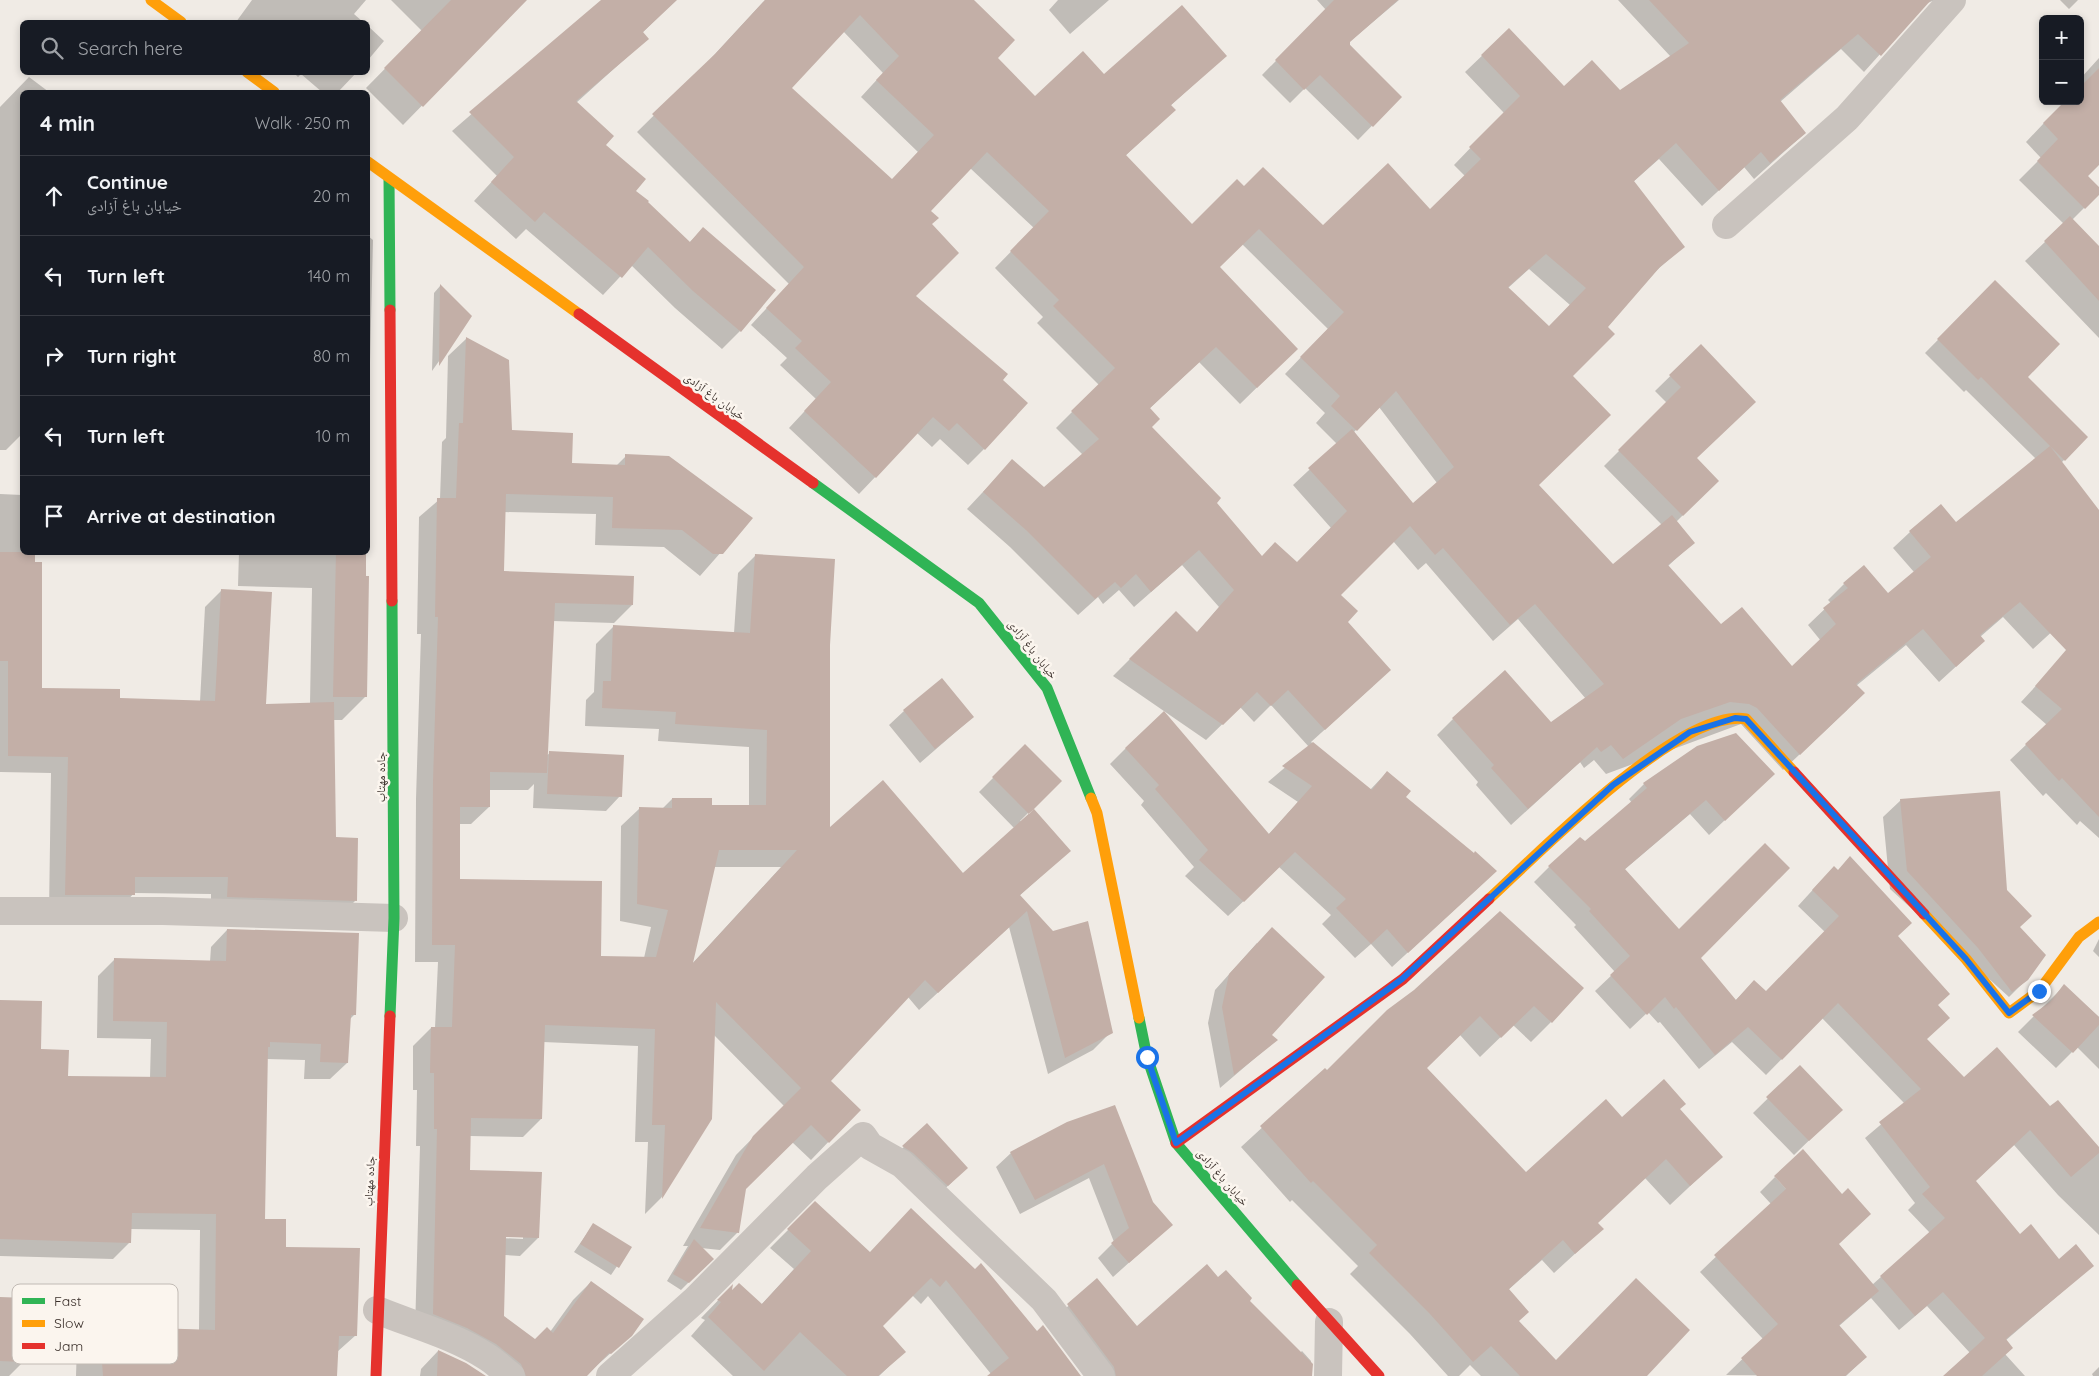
<!DOCTYPE html>
<html lang="en">
<head>
<meta charset="utf-8">
<style>
  :root { --surface:#171b24; --page:#20242c; --text:#f1f3f6; --muted:#9ea1a6; --line:#363941 }
  body { margin:0; font-family:Quicksand,"Noto Naskh Arabic",sans-serif; background:var(--page); color:var(--text) }
  .controls { position:absolute; right:15px; top:15px; display:grid; overflow:hidden; border-radius:8px; box-shadow:0 2px 8px #0003 }
  .controls button { width:45px; height:45px; display:grid; place-items:center; padding:0; border:0; border-bottom:1px solid var(--line); background:var(--surface); color:var(--text); font:25px sans-serif }
  .stop { position:absolute; width:15px; height:15px; margin:-11px; border:4px solid #1a73e8; border-radius:50%; background:#fff }
  .stop.end { background:#1a73e8; border-color:#fff; box-shadow:0 1px 5px #0008 }
  .list { margin:0; padding:0; list-style:none }
  h2 { display:flex; justify-content:space-between; align-items:center; height:65px; margin:0; padding:0 20px; font-size:21px }
  h2 small { font-size:16px; font-weight:400; color:var(--muted) }
  .list li { display:grid; grid-template-columns:32px 1fr auto; gap:15px; align-items:center; box-sizing:border-box; height:80px; padding:0 20px; border-top:1px solid var(--line) }
  .list b { display:block; font-size:19px; white-space:nowrap }
  .list p { margin:0; font-size:16px; white-space:nowrap; color:var(--muted) }
  .list em { font-size:16px; font-style:normal; color:var(--muted) }
  .icon { flex:none; width:28px; height:28px; fill:none; stroke:currentColor; stroke-width:2; stroke-linecap:round; stroke-linejoin:round }
  .map { position:relative; flex:none; width:2099px; height:1376px; overflow:hidden }
  .search { position:absolute; background:var(--surface); box-shadow:0 2px 8px #0003; left:20px; top:20px; width:350px; height:55px; display:flex; align-items:center; gap:12px; box-sizing:border-box; padding:0 18px; border-radius:8px; color:var(--muted); font-size:19px }
  .panel { position:absolute; background:var(--surface); box-shadow:0 2px 8px #0003; left:20px; top:90px; width:350px; height:465px; border-radius:8px }
  .map>svg:first-child { display:block }
</style>
</head>
<body>
<div class="map">
<svg width="2099" height="1376" viewBox="0 0 2099 1376">
  <rect width="100%" height="100%" fill="#f0ebe5"/>
  <path fill="#0003" fill-rule="evenodd" d="M252 0H366L354 14 363 22H236Z
    M391 0H525L403 125 366 88 422 31Z
    M603 0H676L642 33 647 39 576 103 634 191 646 203 689 243 703 229 740 331 722 349 675 308 631 265 603 295 526 229 516 239 474 201 497 176 452 131Z
    M765 0H972L996 58 1035 97 1104 76 1225 56 1170 106 1174 110 1125 156 1192 225 1244 188 1323 227 1430 210 1465 176 1454 165 1504 113 1465 72 1509 30 1564 88 1620 91 1671 57 1618 0H1935L1925 4 1864 72 1841 49 1780 102 1805 133 1754 179 1744 167 1702 206 1659 159 1633 182 1683 247 1649 277 1606 327 1572 376 1538 485 1613 565 1662 525 1604 466 1667 403 1655 391 1701 346 1696 459 1717 481 1676 522 1693 543 1668 566 1721 626 1792 668 1821 641 1808 625 1831 603 1828 600 1844 584 1888 595 1914 572 1893 548 1910 532 1956 524 2036 459 1966 390 1964 392 1925 353 1995 282 2026 377 2087 437 2061 463 2099 512V675L2056 628 2033 649 2003 617 1980 637 1984 641 1939 682 1906 645 1856 686 1847 710 1783 770 1741 724 1606 774 1594 760 1584 768 1580 762 1511 825 1476 785 1478 782 1437 735 1453 719 1551 724 1586 699 1518 619 1493 641 1426 563 1418 570 1393 541 1340 595 1347 622 1373 686 1311 742 1370 790 1387 772 1404 797 1480 886 1392 967 1371 944 1355 958 1322 924 1331 915 1279 867 1228 916 1185 876 1194 867 1141 805 1144 801 1110 764 1126 748 1268 835 1298 802 1268 782 1309 747 1271 705 1254 722 1240 707 1206 740 1113 676 1176 613 1197 633 1219 607 1182 565 1134 607 1119 590 1103 604 1098 597 1078 615 1010 547 967 509 1012 461 1044 489 1083 455 1056 428 1099 385 1037 323 1043 317 995 268 1034 228 970 168 930 211V225L914 296 1001 380 984 449 968 465 940 439 932 447 917 433 859 494 789 428 816 399 780 365 787 358 751 325 789 284 637 132 704 66ZM843 31 883 73 861 97 918 152 892 180 790 88ZM1242 244 1328 329 1285 374 1325 413 1316 423 1337 444 1293 485 1331 528 1297 563 1262 557 1150 427 1149 409 1199 362 1240 404 1280 365 1219 267ZM1529 269 1570 305 1549 328 1508 288ZM1379 407 1437 483 1413 505 1354 432Z
    M1058 0H1109L1070 34 1049 10Z
    M1317 0H1399L1348 43 1400 97 1358 140 1305 88 1290 103 1262 75 1326 10Z
    M2060 0H2078L2069 9Z
    M368 26 384 41 368 60Z
    M2099 58V164L2086 176 2099 189V193L2072 220 2099 248V338L2025 261 2064 224 2019 180 2041 158 2026 142 2044 123 2080 101V79Z
    M293 72H357L338 92H322L301 74 298 77Z
    M29 77 49 92H22V434L6 450H0V107Z
    M368 236 373 240 368 444Z
    M440 286 471 316 432 371 434 293Z
    M466 339 508 361 511 432 571 464 616 466 626 456 751 518 700 576 664 547 595 545 596 514 504 512 503 572 632 605 614 623 553 621 546 756 550 753 620 796 606 811 533 808 534 784 528 790H489V807L471 824H459V881L600 957 644 958 651 927 620 921 621 826 639 809H662L672 799 710 806 749 807V747L658 741 659 729 585 726 586 700 594 692 596 644 614 626 734 633 738 573 755 556 829 645 828 829 962 874 1015 829 979 792 1025 746 1060 781 1020 821 1069 851 1019 896 1111 1032 1093 1050 1048 1074 1009 927 919 1010 908 997 830 1081 859 1110 811 1160 792 1142 745 1188 738 1232 720 1250 701 1248 712 1259 681 1290 667 1281 688 1246H683L736 1155 784 1106 714 1035 711 1119 661 1198 645 1214 648 1142H635L638 1046 543 1042 541 1119 523 1137 470 1136 469 1171 538 1238 520 1256 505 1255 503 1316 535 1341 550 1332 573 1300 591 1282 631 1335 585 1376H496L415 1332 420 1146H416L417 1090H413V1046L431 1028H435L438 962H415L416 799 421 634H417L419 517 440 499 442 442 446 438 448 356ZM714 867H781L691 965ZM500 1236 523 1237V1239L500 1238Z
    M0 494 22 495V552L41 690 119 699 200 702 205 607 221 591 265 705 310 704 312 588 238 586 239 552H365V697L342 720H333L335 839 355 901 339 917 211 914V894L134 893 117 912H49L51 773 0 772Z
    M2056 664 2099 712V838L2080 821 2077 825 2046 793 2043 796 2010 760 2047 725 2021 702Z
    M904 711 973 717 920 763 889 725Z
    M1644 784 1758 789 1709 835 1690 814 1624 870 1735 1001 1754 981 1766 992 1825 932 1798 906 1819 883 1896 936 1936 1005 1926 1040 1963 1079 2050 1108 2099 1149V1235L2058 1195 2014 1145 1975 1181 2019 1235 2059 1260 2092 1266 2005 1341V1354L2025 1376H1945L1970 1353 1927 1306 1899 1330 1871 1298 1839 1326 1866 1357 1846 1376 1726 1375 1763 1339 1700 1272 1771 1204 1760 1192 1775 1177 1838 1244 1872 1285 1930 1233 1908 1210 1915 1203 1865 1138 1905 1104 1822 1018 1766 1075 1732 1042 1699 1069 1660 1022 1658 1023 1648 1012 1630 1029 1595 991 1615 972 1574 927 1576 925 1534 882 1549 867 1585 843 1632 803 1629 799Z
    M1901 800 2006 891 2019 927 2027 979 2009 997 1890 889 1883 817Z
    M1500 912 1551 1022 1531 1042 1513 1025 1480 1057 1460 1035 1425 1068 1526 1174 1622 1119 1678 1109 1721 1157 1670 1205 1645 1178 1597 1223 1602 1229 1554 1273 1542 1260 1508 1290 1518 1322 1556 1361 1645 1376H1481L1470 1365 1459 1376H1448L1410 1334 1350 1274 1358 1266 1292 1200 1290 1202 1241 1147 1325 1070 1327 1072Z
    M227 930 355 1014 349 1020 347 1063 330 1079H304L305 1060 267 1059 264 1220 356 1335 337 1352 336 1376H76L77 1344 93 1327 199 1330 200 1230 130 1229V1242L113 1259 0 1256V1001L40 1051 67 1077 150 1078 151 1039 97 1038 98 976 115 959 210 962 211 947Z
    M2099 939V957L2093 951Z
    M1257 943 1270 1035 1276 1040 1220 1088 1208 1023 1215 990Z
    M2064 986 2099 1017V1069L2077 1047 2056 1068 2018 1032Z
    M1800 1067 1826 1124 1794 1155 1753 1113Z
    M1068 1123 1171 1225 1113 1277 1098 1258 1114 1242 1089 1178 1020 1214 996 1167 1011 1153Z
    M927 1125 952 1182 933 1200 889 1161Z
    M815 1203 870 1253 894 1228 1056 1376H989L991 1374 928 1296 921 1304 912 1295 881 1326 904 1352 879 1376H733L691 1336 705 1320 701 1318 731 1287V1293L761 1305 794 1269 770 1248Z
    M593 1225 630 1247 611 1275 574 1252Z
    M1218 1279 1248 1301 1300 1353 1302 1351 1311 1361 1312 1376H1098L1055 1318 1097 1280 1137 1327Z
    M0 1298 23 1362 9 1376H0Z
    M438 1351 483 1376H420L421 1369Z
    M2099 1367V1376H2093L2092 1374Z"/>
  <path fill="#c3afa7" fill-rule="evenodd" d="M451 0H527L423 107 384 68Z
    M601 0H677L643 32 649 39 576 101 614 136 606 145 646 179 636 191 649 201 648 202 690 242 703 227 776 290 741 332 693 291 648 247 622 278 544 212 535 222 491 182 514 157 469 112Z
    M765 0H974L1015 40 998 58 1035 96 1083 51 1104 74 1182 5 1227 56 1171 105 1176 110 1126 155 1192 224 1237 179 1244 186 1263 167 1323 225 1388 163 1430 209 1481 159 1469 147 1520 96 1481 55 1509 28 1564 86 1592 60 1620 90 1689 43 1649 0H1931L1881 56 1858 34 1780 100 1806 133 1770 163 1761 152 1719 191 1676 143 1634 181 1685 247 1660 267 1608 327 1615 334 1573 376 1611 415 1539 485 1613 564 1672 515 1695 543 1668 565 1721 624 1742 607 1792 666 1836 624 1823 608 1848 588 1843 583 1864 565 1888 593 1931 557 1909 531 1941 504 1956 522 2050 446 2099 510V817L2062 778 2059 781 2025 744 2062 709 2035 686 2066 650 2020 602 1980 635 1985 641 1956 667 1923 629 1856 684 1865 693 1800 755 1757 708 1749 704 1730 702 1681 719 1623 759 1611 745 1601 752 1597 747 1528 809 1491 768 1494 765 1452 718 1505 670 1551 722 1604 684 1535 604 1510 625 1443 548 1435 555 1410 526 1341 595 1358 611 1348 622 1391 670 1325 730 1288 690 1271 706 1257 692 1223 725 1129 659 1176 611 1197 632 1234 590 1199 550 1151 592 1136 574 1121 588 1115 582 1095 599 1026 530 983 492 1012 459 1044 487 1099 439 1071 411 1115 368 1053 306 1059 300 1010 251 1049 211 987 152 931 211 939 218 932 224 959 253 916 296 1008 374 1003 380 1028 403 985 450 957 423 949 431 933 417 876 478 804 411 831 382 795 348 802 341 766 308 804 267 652 114 715 54ZM860 15 899 56 876 80 934 135 892 179 792 88ZM1259 229 1344 312 1300 357 1340 396 1331 406 1357 431 1396 391 1454 467 1413 503 1352 429 1308 468 1347 511 1297 562 1275 542 1262 556 1217 503 1221 498 1152 427 1160 419 1150 408 1216 347 1257 388 1298 349 1220 267ZM1546 254 1586 288 1549 326 1508 287Z
    M1334 0H1398L1350 42V45L1402 97 1373 127 1320 75 1304 90 1275 60Z
    M2099 68V165L2088 176 2099 187V195L2085 209 2037 161 2058 139 2043 123 2065 101H2080V87Z
    M2070 216 2099 246V301L2044 241Z
    M1995 280 2060 344 2028 377 2088 437 2065 461 1981 377 1978 380 1937 339Z
    M440 284 472 316 439 366Z
    M466 337 509 360 512 430 573 433 572 463 625 465V454L669 456 753 518 723 554H713L682 530 612 528 613 497 506 494 504 571 634 576 633 605 555 603 547 773 490 772V807H460V879L602 881 601 956 656 957 668 910 637 904 639 807 672 808V798H712V805H766L767 730 675 724 676 712 602 708 603 681H611L613 625 750 633 755 554 835 559 830 645V827L883 780 963 873 1034 809 1071 851 1020 895 1053 931 1088 921 1113 1033 1065 1058 1027 911 938 993 925 980 831 1081 861 1110 829 1143 811 1125 746 1189 739 1233 700 1228 753 1136 801 1088 716 1002 712 1119 662 1199 665 1125H652L655 1029 545 1025 542 1119 471 1118 470 1170 542 1172 539 1238 506 1237 504 1316 535 1339 547 1327 553 1333 591 1281 644 1319 632 1336 611 1354 609 1353 587 1376H526L521 1364 496 1344 467 1328 433 1314 437 1129H434V1073H430L431 1027H452L455 945H432L433 781 438 617H435L437 498H456L459 423H463ZM719 850H797L693 963Z
    M1701 344 1756 402 1697 458 1719 481 1683 516 1618 450 1681 387 1669 375Z
    M0 552H35V562H42V688L120 689V698L215 701 221 589 272 592 266 704 334 702 336 837 358 838 357 901 227 897 228 877H135V895H65L68 757 8 756V661H0Z
    M336 552H366V576H369L367 697H333Z
    M942 678 974 717 935 749 903 710Z
    M1164 711 1269 834 1312 786 1282 766 1313 742 1372 790 1387 771 1411 791 1406 797 1474 853 1475 851 1497 871 1408 953 1387 929 1371 944 1336 908 1346 899 1295 852 1244 902 1199 860 1208 850 1155 789 1159 785 1125 748Z
    M1736 733 1775 774 1725 821 1706 800 1625 869 1679 929 1765 843 1790 868 1701 958 1736 1000 1754 980 1766 991 1839 916 1812 890 1834 866 1838 870 1850 856 1912 923 1898 936 1950 994 1938 1005 1950 1018 1927 1039 1964 1077 1997 1047 2050 1106 2058 1100 2099 1147V1153L2071 1177 2030 1130 1976 1181 2020 1234 2031 1224 2059 1259 2076 1244 2094 1266 2006 1339 2013 1348 1982 1376H1943L1985 1338 1943 1292 1915 1316 1880 1276 1945 1218 1922 1194 1930 1187 1879 1122 1921 1089 1838 1003 1782 1060 1748 1027 1715 1055 1676 1007 1674 1009 1665 997 1647 1015 1610 975 1630 956 1589 911 1591 909 1548 866 1580 837 1585 841 1647 788 1643 783 1697 746Z
    M1025 744 1062 781 1029 814 992 777Z
    M549 751 624 755 622 797 547 794Z
    M2000 791 2007 890 2032 916 2020 927 2046 955 2028 980 2012 992 1978 948 1907 871 1900 799Z
    M1500 911 1584 988 1552 1023 1534 1006 1501 1038 1480 1016 1427 1068 1526 1172 1606 1099 1622 1117 1664 1079 1686 1104 1680 1109 1723 1157 1690 1186 1666 1159 1598 1223 1604 1229 1575 1254 1563 1240 1509 1289 1529 1312 1519 1321 1556 1360 1636 1278 1690 1330 1647 1376H1520L1491 1346 1473 1362 1430 1314 1369 1253 1377 1245 1313 1181 1311 1183 1260 1126 1325 1068 1327 1070 1387 1010 1414 990Z
    M1272 927 1325 977 1272 1035 1278 1040 1234 1075 1222 1007 1229 974Z
    M227 929 359 933 356 1015H351L348 1063 320 1062 321 1044 270 1042V1047H268L265 1219H286V1247L360 1248 357 1336H339L337 1376H103L102 1362 93 1363V1326L215 1330 216 1214 132 1213 131 1243 0 1239V1000L42 1001 41 1049 69 1050 68 1076 166 1077 167 1022 113 1021 114 958 226 961Z
    M2064 984 2099 1017V1025L2073 1053 2032 1015 2051 1001Z
    M1800 1065 1843 1110 1809 1141 1766 1097Z
    M1115 1105 1153 1202 1173 1225 1129 1263 1111 1243 1129 1228 1104 1164 1035 1200 1010 1152 1067 1122Z
    M927 1123 968 1168 948 1186 913 1153 902 1146Z
    M1803 1149 1842 1194 1848 1188 1871 1214 1839 1244 1879 1291 1839 1325 1867 1357 1845 1376H1757L1741 1358 1778 1324 1714 1255 1786 1189 1774 1176Z
    M815 1201 870 1252 911 1208 975 1269 981 1263 1037 1331 1043 1325 1081 1376H987L1009 1358 946 1280 940 1287 931 1278 883 1326 906 1352 878 1376H847L800 1332 764 1371 708 1317 721 1302 717 1300 733 1284 732 1290 739 1283 762 1304 811 1251 787 1229Z
    M593 1223 632 1247 619 1268 580 1244Z
    M694 1239 714 1259 689 1283 673 1274Z
    M1207 1264 1218 1277 1226 1270 1252 1298 1250 1301 1313 1364 1312 1376H1116L1114 1367 1067 1304 1097 1278 1137 1326Z
    M0 1297 27 1298 24 1362 0 1361Z
    M438 1350 466 1363 486 1376H437Z"/>
  <g fill="none" stroke-linecap="round" stroke-linejoin="round">
    <path stroke="#c9c3be" stroke-width="28" d="M1726 225 1847 118 1952 0
      M0 911H163L394 918
      M377 1310C413 1325 453 1335 487 1357 495 1362 503 1370 511 1376
      M610 1376 694 1301 817 1177 863 1136 870 1146 902 1164 1044 1300 1101 1376
      M1328 1376 1329 1322"/>
    <path stroke="#30b455" stroke-width="11" d="M389 178 390 310
      M813 483 979 603 1047 688 1091 798
      M390 1016 394 918 392 601
      M1139 1018 1147 1057 1176 1143 1297 1285"/>
    <path stroke="#ff9f0a" stroke-width="11" d="M151 0 181 22
      M247 72 274 92
      M368 162 579 314
      M1091 798 1097 813 1139 1018
      M1489 899C1537 855 1681 707 1746 719L1794 772
      M1924 914 1966 959 2009 1013 2039 991 2079 937 2099 922"/>
    <path stroke="#e5322d" stroke-width="11" d="M390 310 392 601
      M579 314 813 483
      M1794 772 1924 914
      M1176 1143 1403 979 1489 899
      M1297 1285 1379 1376
      M376 1376 390 1016"/>
  </g>
  <g fill="none" stroke-linecap="round" stroke-linejoin="round">
    <path stroke="#1a73e8" stroke-width="6" d="M1147 1057 1176 1143 1402 979 1613 785 1690 732 1735 718 1746 719 1966 959 2009 1013 2039 991"/>
  </g>
  <g text-anchor="middle" dominant-baseline="central" stroke-width="5" stroke-linejoin="round" paint-order="stroke">
    <g font-size="12" fill="#3b302b" stroke="#fbf5ee">
      <text transform="translate(715 396) rotate(36)">خیابان باغ آزادی</text>
      <text transform="translate(1033 649) rotate(52)">خیابان باغ آزادی</text>
      <text transform="translate(380 777) rotate(-90)">جاده مهتاب</text>
      <text transform="translate(1223 1177) rotate(49)">خیابان باغ آزادی</text>
      <text transform="translate(369 1181) rotate(-87)">جاده مهتاب</text>
    </g>
  </g>
  <rect x="12" y="1284" width="166" height="80" rx="8" fill="#fbf5ee" stroke="#c1bab4" stroke-width="1"/>
  <rect x="22" y="1298" width="23" height="6" fill="#30b455"/>
  <rect x="22" y="1320" width="23" height="7" fill="#ff9f0a"/>
  <rect x="22" y="1343" width="23" height="6" fill="#e5322d"/>
  <g font-size="14" fill="#3b302b">
    <text x="54" y="1306">Fast</text>
    <text x="54" y="1328">Slow</text>
    <text x="54" y="1351">Jam</text>
  </g>
</svg>
<div class="controls">
<button>+</button>
<button>−</button>
</div>
<div class="stop" style="left:1147px;top:1057px"></div>
<div class="stop end" style="left:2039px;top:991px"></div>
<div class="search"><svg class="icon" aria-label="search" viewBox="0 0 24 24"><circle cx="10" cy="10" r="6"/><path d="M15 15l6 6"/></svg>Search here</div>
<section class="panel">
<h2>4 min<small>Walk · 250 m</small></h2>
<ul class="list">
<li><svg class="icon" aria-label="ahead" viewBox="0 0 24 24"><path d="M12 20V5M6 11l6-6 6 6"/></svg><div><b>Continue</b><p>خیابان باغ آزادی</p></div><em>20 m</em></li>
<li><svg class="icon" aria-label="left" viewBox="0 0 24 24"><path d="M17 20v-9H6M10 6l-5 5 5 5"/></svg><div><b>Turn left</b></div><em>140 m</em></li>
<li><svg class="icon" aria-label="right" viewBox="0 0 24 24"><path d="M7 20v-9h11M14 6l5 5-5 5"/></svg><div><b>Turn right</b></div><em>80 m</em></li>
<li><svg class="icon" aria-label="left" viewBox="0 0 24 24"><path d="M17 20v-9H6M10 6l-5 5 5 5"/></svg><div><b>Turn left</b></div><em>10 m</em></li>
<li><svg class="icon" aria-label="arrive" viewBox="0 0 24 24"><path d="M6 21V4h12l-3 4 3 4H6"/></svg><div><b>Arrive at destination</b></div></li>
</ul>
</section>
</div>
</body>
</html>
